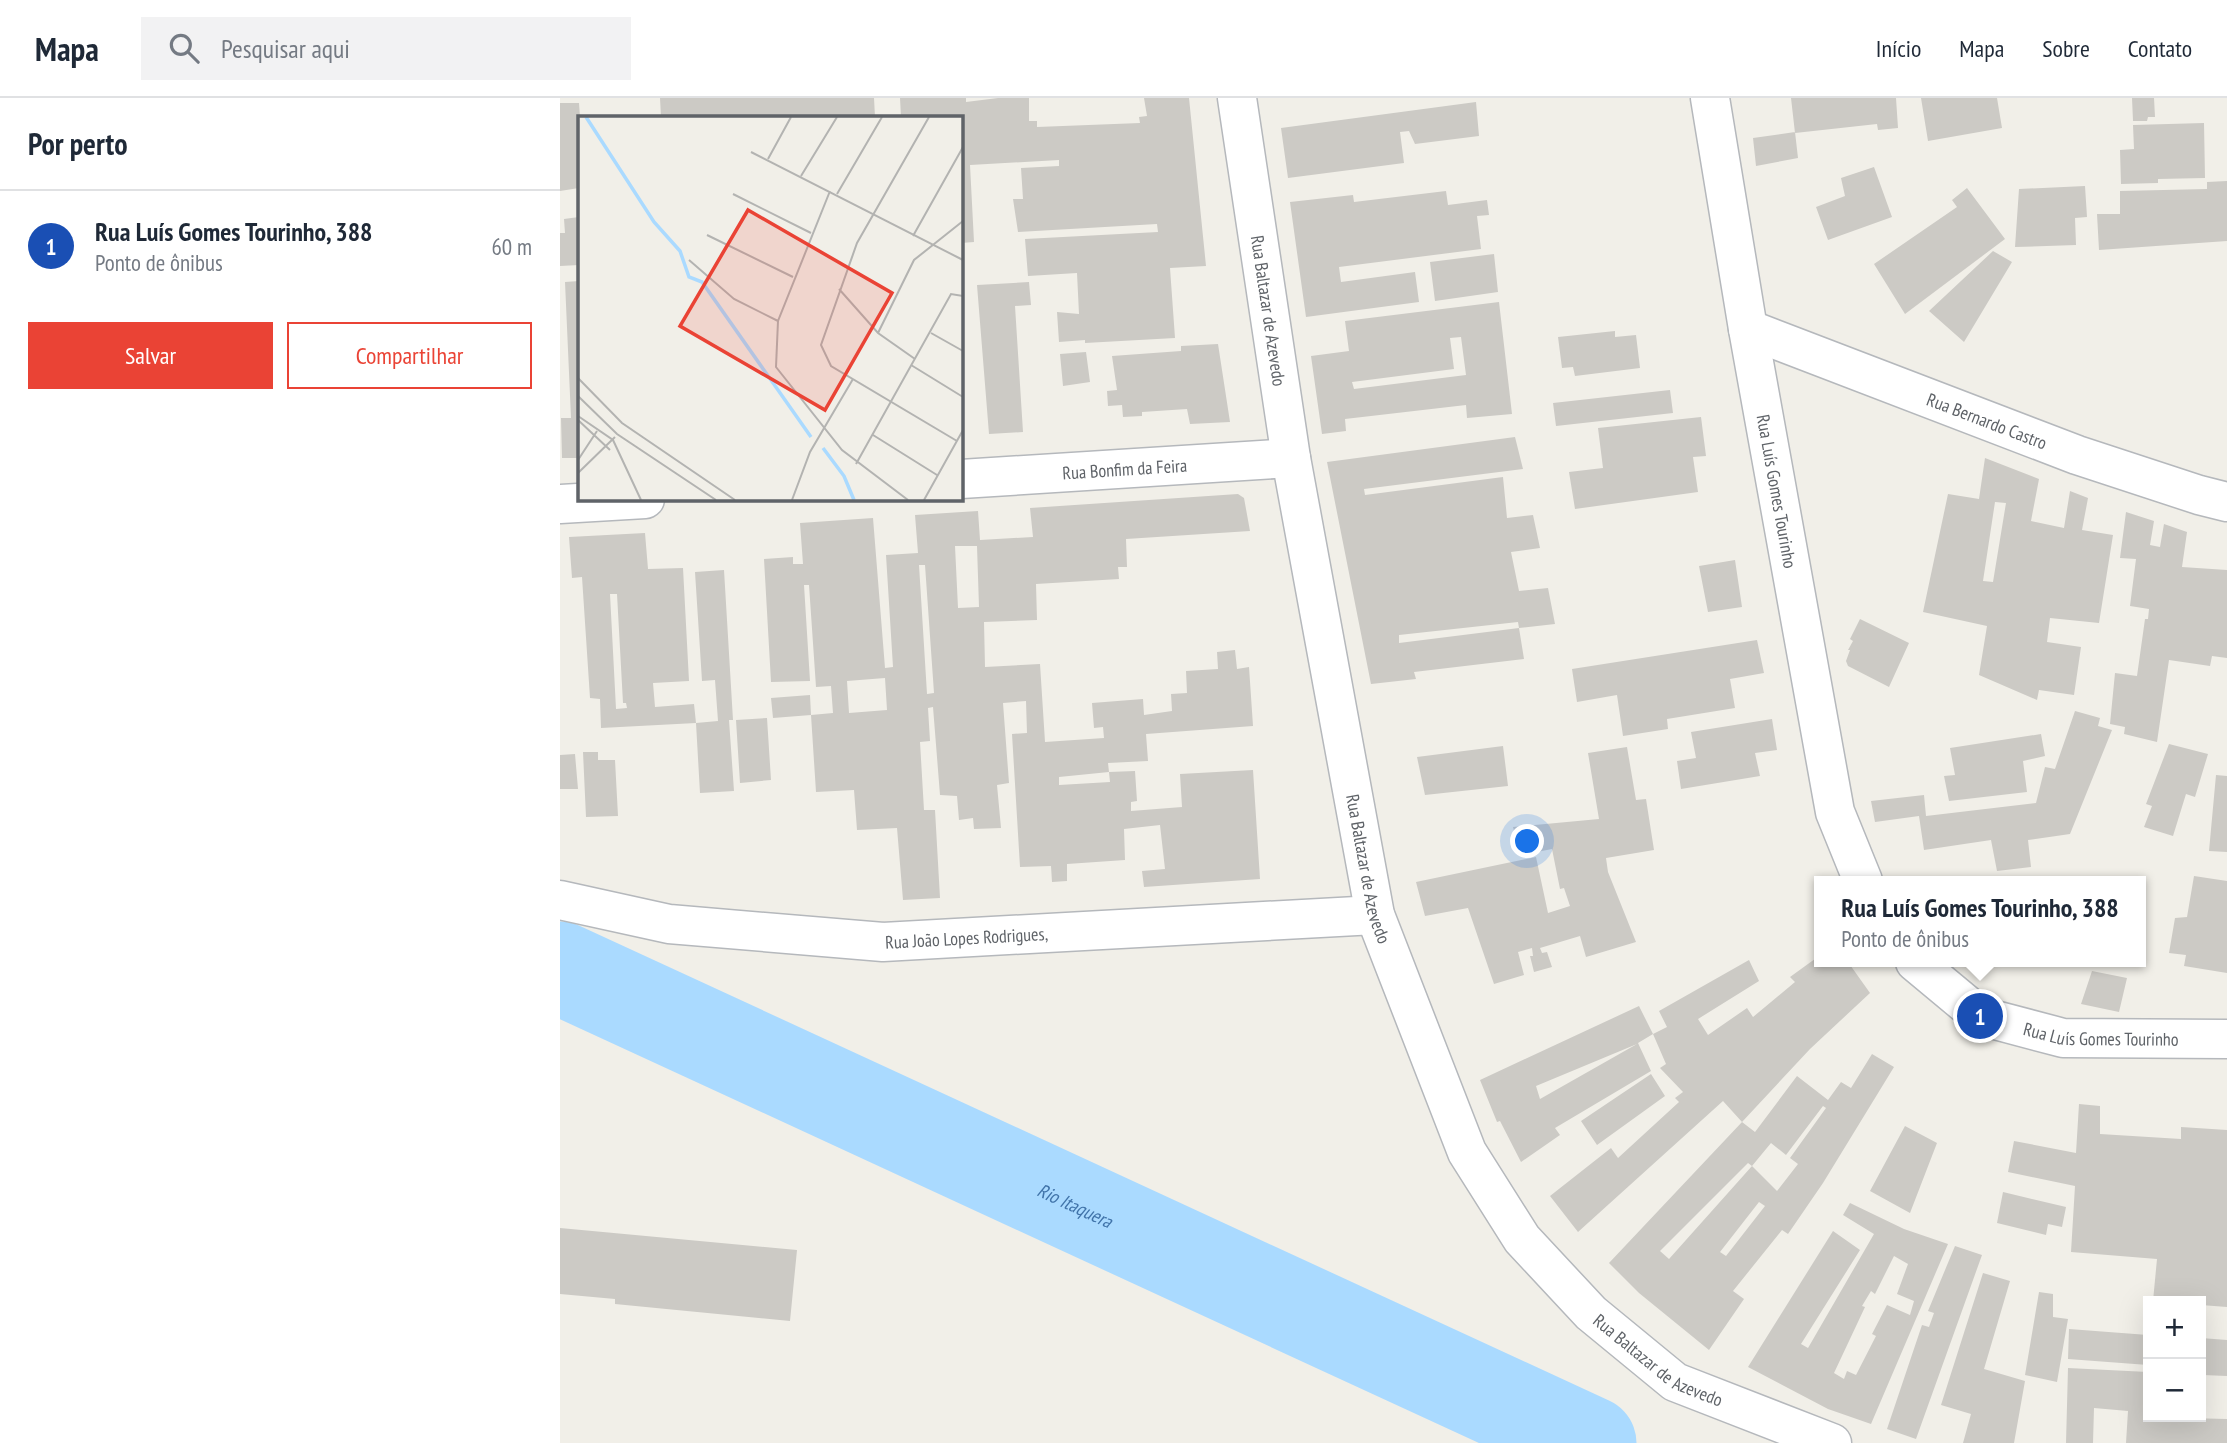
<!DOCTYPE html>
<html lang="pt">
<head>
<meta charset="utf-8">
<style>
  :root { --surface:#fff; --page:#f2f2f3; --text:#1f2937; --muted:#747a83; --line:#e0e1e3; --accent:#ea4335 }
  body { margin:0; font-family:"PT Sans Narrow",sans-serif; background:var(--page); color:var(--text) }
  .controls { position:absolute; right:21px; bottom:21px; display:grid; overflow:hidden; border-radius:0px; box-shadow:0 7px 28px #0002 }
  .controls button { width:63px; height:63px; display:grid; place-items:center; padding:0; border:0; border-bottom:2px solid var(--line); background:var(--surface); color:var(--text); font:35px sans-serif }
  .you { position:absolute; left:968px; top:744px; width:24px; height:24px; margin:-18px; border:5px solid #fff; border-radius:50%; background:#1a73e8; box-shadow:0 0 0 10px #1a73e833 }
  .badge { display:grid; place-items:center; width:46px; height:46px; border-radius:50%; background:var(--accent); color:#fff; font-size:23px; font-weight:700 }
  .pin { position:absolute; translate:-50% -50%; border:4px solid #fff; box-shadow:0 2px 7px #0006 }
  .popup { position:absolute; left:1254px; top:778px; width:332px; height:91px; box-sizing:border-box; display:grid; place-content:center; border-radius:0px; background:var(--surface); filter:drop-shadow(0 2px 5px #0005); font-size:23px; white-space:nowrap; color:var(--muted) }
  .popup b { font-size:26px; color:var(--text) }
  .popup::after { content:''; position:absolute; left:50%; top:100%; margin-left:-14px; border:14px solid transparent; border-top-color:var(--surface) }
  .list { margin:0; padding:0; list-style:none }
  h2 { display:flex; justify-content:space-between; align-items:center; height:91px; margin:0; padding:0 28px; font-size:30px }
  h2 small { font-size:23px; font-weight:400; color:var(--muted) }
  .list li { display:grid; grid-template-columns:46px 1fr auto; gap:21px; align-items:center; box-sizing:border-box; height:112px; padding:0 28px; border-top:2px solid var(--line) }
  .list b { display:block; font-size:26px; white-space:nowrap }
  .list p { margin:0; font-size:23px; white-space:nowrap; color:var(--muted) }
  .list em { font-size:23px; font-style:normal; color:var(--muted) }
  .actions { display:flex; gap:14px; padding:21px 28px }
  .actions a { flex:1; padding:16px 0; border:2px solid var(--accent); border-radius:0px; text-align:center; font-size:24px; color:var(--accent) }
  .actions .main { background:var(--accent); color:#fff }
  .icon { flex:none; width:38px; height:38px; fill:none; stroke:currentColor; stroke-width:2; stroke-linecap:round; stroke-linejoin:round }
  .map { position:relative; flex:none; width:1667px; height:1345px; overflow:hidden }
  header { display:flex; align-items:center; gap:42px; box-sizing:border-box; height:98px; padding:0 35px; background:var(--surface); border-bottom:2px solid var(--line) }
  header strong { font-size:33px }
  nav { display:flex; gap:38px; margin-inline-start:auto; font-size:24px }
  .search { width:490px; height:63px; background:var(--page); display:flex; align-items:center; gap:18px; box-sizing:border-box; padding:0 24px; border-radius:0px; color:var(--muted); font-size:26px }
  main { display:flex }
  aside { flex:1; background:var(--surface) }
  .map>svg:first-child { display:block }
</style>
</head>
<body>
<header>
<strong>Mapa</strong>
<div class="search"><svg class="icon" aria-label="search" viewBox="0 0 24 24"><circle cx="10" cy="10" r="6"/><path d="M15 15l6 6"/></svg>Pesquisar aqui</div>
<nav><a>Início</a><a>Mapa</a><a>Sobre</a><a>Contato</a></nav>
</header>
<main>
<aside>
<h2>Por perto<small></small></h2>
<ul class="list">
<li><span class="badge" style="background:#1a4fb4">1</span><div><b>Rua Luís Gomes Tourinho, 388</b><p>Ponto de ônibus</p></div><em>60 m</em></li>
</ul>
<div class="actions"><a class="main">Salvar</a><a>Compartilhar</a></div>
</aside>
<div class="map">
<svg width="1667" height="1345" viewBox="0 0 1667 1345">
  <rect width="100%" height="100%" fill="#f1efe8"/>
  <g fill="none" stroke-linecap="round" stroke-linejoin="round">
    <path stroke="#aadaff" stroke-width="93" id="s1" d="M0 870 1030 1345"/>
  </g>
  <path fill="#cccac5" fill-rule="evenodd" d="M100 0H314L315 19H101Z
    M340 0H406V4L438 0H469V23H477V29L580 25 579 19 587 18 584 0H629L646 168 610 170 615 240 525 245V242L499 244 497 214 519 216 517 175 468 178 465 141 598 134 597 126 458 134 453 101H463L461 70 499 68V62L410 67 414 144 401 145V19H341Z
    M1231 0H1336L1338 30 1318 32 1317 26 1235 35Z
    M1361 0H1437L1442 30 1368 43Z
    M1572 0H1594L1595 19H1588L1587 23H1573Z
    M916 4 919 38 855 46 849 33 840 34 844 65 728 80 721 30Z
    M0 5H19L20 19 19 90 0 93Z
    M1644 25 1645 80 1598 81V85L1561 86 1560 52 1574 51 1573 27Z
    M1235 34 1238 60 1196 68 1193 40Z
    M1314 69 1332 119 1268 142 1256 109 1285 98 1281 80Z
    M1667 83V143L1539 152 1537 116H1560V93L1647 91V84Z
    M1525 88 1527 119 1515 120 1516 147 1455 149 1459 91Z
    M1407 90 1445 141 1345 216 1314 166 1397 109 1392 102Z
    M886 93 888 107 927 102 929 117 917 118 921 151 779 169 781 184 855 174 859 204 746 219 730 104 793 97 794 104Z
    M19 119V167L0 168V135H5L4 121Z
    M1433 153 1452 164 1404 244 1369 213Z
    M934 156 938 194 875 203 870 164Z
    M19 183V360H2L1 320H11L5 184Z
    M469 184 471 207 455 208 463 334 429 336 417 187Z
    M939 204 952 316 907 320 906 307 785 321 786 333 762 336 751 258 789 253 785 223ZM901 239 906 277 794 291 792 284 894 271 890 240Z
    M1055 233V239L1076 237 1080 270 1015 278 1013 269 1002 270 998 239Z
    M658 246 670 324 630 326 627 311 582 314V318L563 319 562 307 548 308 547 293 557 292 552 258 621 253V248Z
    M526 254 530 284 503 288 500 256Z
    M1110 292 1113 315 996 328 993 305Z
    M1141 319 1146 358 1133 359 1138 394 1015 411 1009 374 1043 370 1038 330Z
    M955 339 963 371 804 391 805 397 943 379 947 420 973 417 980 450 951 454 959 493 988 490 995 526 959 530 964 561 854 574 856 581 811 586 767 364ZM958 524 959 530 839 545V537Z
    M1425 360 1479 381 1471 423 1504 430 1510 393 1528 400 1522 432 1553 437 1539 525 1490 520 1487 544 1521 549 1514 597 1479 592 1477 602 1419 577 1427 528 1363 514 1388 396 1419 401ZM1435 404 1446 405 1433 484 1423 483Z
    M678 396 684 400 690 433 566 441 567 469H558L559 481 476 486 477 522 424 524 425 569 480 566 485 644 544 640 543 629 534 630 532 605 583 601 584 617 612 613 611 596 627 595 626 573 658 571 657 554 675 552 677 571 689 569 693 628 586 636 588 663 548 665 549 674 499 679V687L550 684 549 674 575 673 577 703 571 704V713L622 709 620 676 693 672 700 781 584 789 582 773 605 771 600 727 564 731 565 762 507 766V783L492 784 491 768 460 769 452 636 467 635 466 603 443 605 449 685 437 687 441 730 414 731 413 720 399 722 397 698 380 697 373 609 368 610 370 643 360 644 364 712H375L380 800 343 802 337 730 297 732 294 692 256 694 251 617 213 620 211 600 250 597 251 617 273 615 271 588 256 589 249 487H244L250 583 211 584 204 461 233 459V466H243L240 425 313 420 325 570 333 569 326 457 358 455 355 417 418 413 420 442 473 439 470 410ZM395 448H417L419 509 398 510ZM359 467H365L374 595 367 596ZM325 580 327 612 289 615 287 583Z
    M1566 414 1594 423 1590 447 1600 449 1604 426 1627 434 1622 469 1667 472V560L1652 558 1650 568 1609 562 1597 644 1564 636 1565 629 1550 626 1555 575 1577 578 1585 521H1588L1589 511 1570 508 1576 461 1560 460Z
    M85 435 88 471 123 470 129 583 93 585 95 609 134 606 136 625 158 623 155 582 142 583 135 474 164 472 173 622H169L174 693 140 695 136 625 41 630 40 601 30 600 22 479 12 480 9 439ZM50 496H57L63 605H66L67 610 56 611Z
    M1175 462 1182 509 1148 514 1139 468Z
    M1300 521 1349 545 1329 589 1288 568 1286 563 1290 552H1288L1293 543 1290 541Z
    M1197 542 1204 575 1170 581 1175 610 1107 621 1108 631 1063 638 1057 597 1017 604 1012 571Z
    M1515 613 1540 620 1538 628 1552 632 1510 736 1468 742 1471 769 1437 773 1431 742 1364 752 1359 718 1315 724 1311 703 1364 697 1366 718 1476 705 1485 669 1495 671Z
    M207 620 211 682 180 685 176 622Z
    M1212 621 1217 652 1195 655 1200 678 1121 691 1117 663 1136 660 1131 634Z
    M1481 636 1485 658 1463 663 1467 694 1389 703 1384 678 1395 677 1390 650Z
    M1609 646 1648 656 1635 699 1626 696 1613 738 1584 729 1592 708 1586 706Z
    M943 648 948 688 865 697 857 659Z
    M1067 649 1076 702 1086 701 1094 752 1046 760 1048 774 1076 844 1026 859 1020 838 980 850 982 855 987 854 992 869 974 874 970 858H973L972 850 958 854 964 877 934 886 908 810 865 818 856 784 976 759 988 815 1010 808 1004 790 1000 791 992 751 977 754 975 742 957 745 953 729 1039 721 1028 655Z
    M23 654H38V662H55L58 718 26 719Z
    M15 656 18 691H0V657Z
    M1656 677 1667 678V754L1649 753Z
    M1634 778 1667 783V875L1624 868 1626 857 1609 855 1615 820 1627 819Z
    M1259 858V864H1288L1310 895 1250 951 1182 1024 1195 1034 1237 978 1268 1002 1281 984 1291 990 1312 956 1334 969 1263 1085 1228 1136 1222 1132 1173 1193 1184 1201 1149 1252 1079 1195 1049 1165 1182 1024 1163 1003 1018 1134 990 1098 1051 1050 1058 1060 1119 1004 1115 1000 1123 994 1100 970 1106 966 1093 936 1107 929 1099 913 1189 862 1199 883 1138 921 1148 937 1187 910 1193 919 1235 884 1230 879ZM1263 1008 1266 1010 1230 1060 1238 1066 1217 1093 1192 1068 1109 1161 1100 1153 1188 1065 1192 1068 1211 1045 1226 1057ZM1199 1104 1205 1108 1166 1158 1160 1154Z
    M1532 873 1567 880 1559 914 1521 906Z
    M1079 908 1093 936 1078 945 1091 973 995 1030 1000 1037 961 1064 940 1023 937 1024 920 982ZM1077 946 980 1001 976 988Z
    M1091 976 1105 998 1037 1047 1021 1023Z
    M1519 1006 1540 1008V1036L1621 1041V1029L1667 1032V1209L1641 1207V1203H1593L1597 1161 1511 1154 1515 1088 1448 1074 1454 1043 1516 1055Z
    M1345 1028 1377 1045 1350 1115 1310 1093Z
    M1443 1094 1506 1109 1502 1129 1488 1126 1486 1137 1437 1125Z
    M1290 1105 1344 1131 1388 1146 1311 1326 1268 1311 1188 1269 1273 1133 1300 1152 1241 1246 1248 1250 1314 1136 1283 1117ZM1334 1158 1348 1166 1337 1196 1354 1203 1350 1217 1327 1207 1312 1236 1316 1238 1296 1277 1287 1273 1284 1281 1274 1275 1305 1209 1302 1208 1311 1193 1315 1196Z
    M0 1130 237 1152 230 1223 55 1206V1201L0 1196Z
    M1395 1148 1422 1157 1356 1341 1327 1331 1362 1227 1369 1229 1374 1215 1368 1213Z
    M1423 1175 1450 1183 1424 1271 1465 1283 1454 1345H1403L1411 1316 1381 1307Z
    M1479 1194 1493 1196V1219L1508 1221 1497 1284 1465 1277Z
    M1509 1231 1588 1237V1267L1508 1261Z
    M1641 1240 1667 1242V1278L1643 1277V1271H1641Z
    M1508 1270 1588 1274V1319L1667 1321V1345H1566L1568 1313 1534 1310 1533 1345H1506Z"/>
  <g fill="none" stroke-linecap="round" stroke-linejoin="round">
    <g stroke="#b5b8bc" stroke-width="41">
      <g id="minor">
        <path id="s2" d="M677 0 731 360 815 817 907 1054 962 1141 1031 1215 1115 1284 1272 1345"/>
        <path id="s3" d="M1150 0 1188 231 1275 714 1303 783"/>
        <path id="s4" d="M1188 231 1517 357 1639 397 1667 404"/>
        <path id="s5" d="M401 381 731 360"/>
        <path d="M0 406 85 401"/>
        <path id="s6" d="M0 802 109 826 323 844 815 817"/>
        <path id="s7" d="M1355 864 1420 918 1503 940 1667 941"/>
      </g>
    </g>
    <use href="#minor" stroke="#fff" stroke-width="38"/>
  </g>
  <g text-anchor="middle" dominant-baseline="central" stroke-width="6" stroke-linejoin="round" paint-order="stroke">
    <g font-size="18" fill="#5f6368" stroke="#fff">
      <text stroke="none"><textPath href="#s2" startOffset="215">Rua Baltazar de Azevedo</textPath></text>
      <text stroke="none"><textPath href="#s4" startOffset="256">Rua Bernardo Castro</textPath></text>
      <text stroke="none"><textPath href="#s5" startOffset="164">Rua Bonfim da Feira</textPath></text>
      <text stroke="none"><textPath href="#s3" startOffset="399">Rua Luís Gomes Tourinho</textPath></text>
      <text stroke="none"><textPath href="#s2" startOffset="782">Rua Baltazar de Azevedo</textPath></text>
      <text stroke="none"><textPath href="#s6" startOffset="410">Rua João Lopes Rodrigues,</textPath></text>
      <text stroke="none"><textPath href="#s7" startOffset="208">Rua Luís Gomes Tourinho</textPath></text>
      <text stroke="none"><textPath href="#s2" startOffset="1370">Rua Baltazar de Azevedo</textPath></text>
    </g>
    <g font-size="19" font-style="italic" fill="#4174aa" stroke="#fff">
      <text stroke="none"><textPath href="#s1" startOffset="567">Rio Itaquera</textPath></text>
    </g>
  </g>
  <g transform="translate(18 18)">
    <rect width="385" height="385" fill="#f1efe8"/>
    <path fill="none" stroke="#aadaff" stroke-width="3.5" d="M8 1 76 106 102 135 111 161 124 166 233 321M245 332 266 360 276 384"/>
    <path fill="none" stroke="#b3b3b1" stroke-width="2" d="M351 1 279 127 243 229 253 250 379 325M173 36 385 144M190 43 213 1M223 60 259 1M252 75 200 205 198 251 264 334 330 384M155 78 233 117M259 78 304 1M129 119 215 161M335 120 385 31M111 144 156 183 200 205M261 173 300 217 337 243M300 217 336 144 385 105M353 217 385 235M333 249 385 281M0 262 44 307 157 384M0 280 39 318 138 384M0 300 35 324 63 384M0 304 32 334M295 319 359 359M0 344 19 315M278 348 373 178 385 180M0 357 37 321M214 384 232 336 275 263M346 384 385 314"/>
    <path fill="#ea4335" fill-opacity="0.15" stroke="#ea4335" stroke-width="3.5" d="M170 94 314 177 247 294 102 210Z"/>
    <rect width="385" height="385" fill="none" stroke="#5f6368" stroke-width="3.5"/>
  </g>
</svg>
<div class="controls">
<button>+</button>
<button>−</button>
</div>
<div class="you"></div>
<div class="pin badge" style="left:1420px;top:918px;background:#1a4fb4">1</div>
<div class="popup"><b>Rua Luís Gomes Tourinho, 388</b>Ponto de ônibus</div>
</div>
</main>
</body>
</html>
